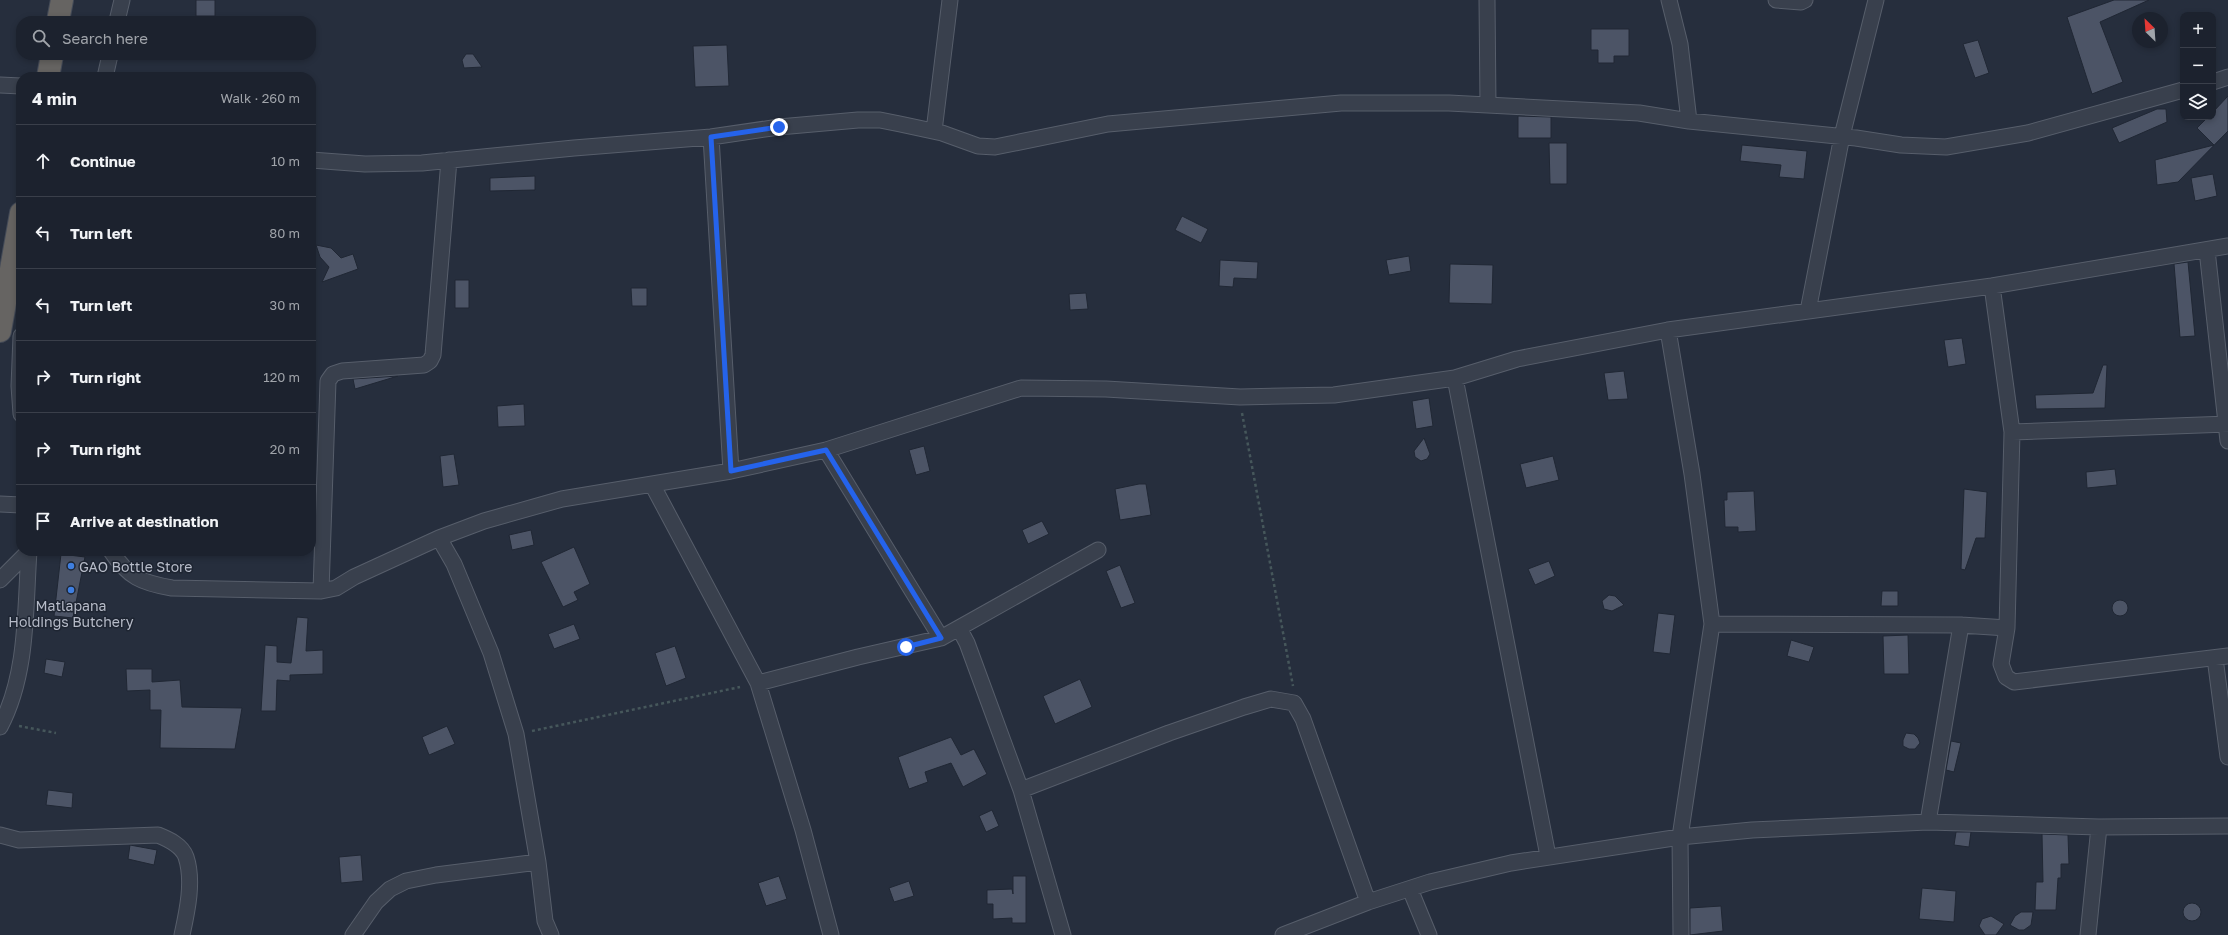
<!DOCTYPE html>
<html lang="en">
<head>
<meta charset="utf-8">
<style>
  :root { --surface:#1c222e; --page:#292f3a; --text:#f1f3f6; --muted:#a0a4aa; --line:#3a3f4a }
  body { margin:0; font-family:"Golos Text",sans-serif; background:var(--page); color:var(--text) }
  .controls { position:absolute; right:12px; top:12px; display:grid; overflow:hidden; border-radius:8px; box-shadow:0 2px 6px #0003 }
  .controls button { width:36px; height:36px; display:grid; place-items:center; padding:0; border:0; border-bottom:1px solid var(--line); background:var(--surface); color:var(--text); font:20px sans-serif }
  .compass { position:absolute; left:2132px; top:12px; width:36px; height:36px; border-radius:50%; background:var(--surface); box-shadow:0 2px 6px #0003; rotate:335deg }
  .stop { position:absolute; width:12px; height:12px; margin:-9px; border:3px solid #2563eb; border-radius:50%; background:#fff }
  .stop.end { background:#2563eb; border-color:#fff; box-shadow:0 1px 4px #0008 }
  .list { margin:0; padding:0; list-style:none }
  h2 { display:flex; justify-content:space-between; align-items:center; height:52px; margin:0; padding:0 16px; font-size:17px }
  h2 small { font-size:13px; font-weight:400; color:var(--muted) }
  .list li { display:grid; grid-template-columns:26px 1fr auto; gap:12px; align-items:center; box-sizing:border-box; height:72px; padding:0 16px; border-top:1px solid var(--line) }
  .list b { display:block; font-size:15px; white-space:nowrap }
  .list em { font-size:13px; font-style:normal; color:var(--muted) }
  .icon { flex:none; width:22px; height:22px; fill:none; stroke:currentColor; stroke-width:2; stroke-linecap:round; stroke-linejoin:round }
  .map { position:relative; flex:none; width:2228px; height:935px; overflow:hidden }
  .search { position:absolute; background:var(--surface); box-shadow:0 2px 6px #0003; left:16px; top:16px; width:300px; height:44px; display:flex; align-items:center; gap:10px; box-sizing:border-box; padding:0 14px; border-radius:16px; color:var(--muted); font-size:15px }
  .panel { position:absolute; background:var(--surface); box-shadow:0 2px 6px #0003; left:16px; top:72px; width:300px; height:484px; border-radius:16px }
  .map>svg:first-child { display:block }
</style>
</head>
<body>
<div class="map">
<svg width="2228" height="935" viewBox="0 0 2228 935">
  <rect width="100%" height="100%" fill="#262e3d"/>
  <path fill="#4c5466" stroke="#202734" d="M196 0H215V16H196Z
    M2114 0H2149L2100 22 2123 82 2092 94 2067 17Z
    M1591 29H1629V56H1614V63H1598V50H1591Z
    M1978 40 1989 73 1975 78 1963 44Z
    M727 45 729 86 695 87 693 46Z
    M466 54H473L482 67 464 68 462 60Z
    M2228 96V131L2178 182 2157 185 2155 160 2214 145 2197 128 2208 117H2213V112Z
    M2157 109H2166L2167 122 2119 143 2112 128Z
    M1518 116 1551 117V138H1518Z
    M1549 143H1567V184H1550Z
    M1742 145 1807 151 1804 179 1779 177 1781 165 1740 161Z
    M2213 174 2217 196 2195 201 2191 178Z
    M535 176V190L490 191V178Z
    M1182 216 1208 229 1201 243 1175 230Z
    M316 245 331 248 341 258 353 254 358 269 322 282 329 267 320 257Z
    M1409 256 1411 271 1389 275 1386 260Z
    M1220 260 1258 262 1257 279 1234 278 1233 287 1219 286Z
    M2188 262 2195 336 2180 337 2174 264Z
    M1450 264 1493 265 1492 304 1449 303Z
    M455 280H469V308H455Z
    M631 288H647V306H632Z
    M1086 293 1088 309 1070 310 1069 294Z
    M1962 338 1966 364 1948 367 1944 340Z
    M2103 365H2107L2105 408 2036 409 2035 395 2093 393Z
    M1624 371 1628 399 1608 400 1604 373Z
    M398 376 355 389 353 379Z
    M1429 398 1433 426 1416 429 1412 401Z
    M524 404 525 426 498 427 497 406Z
    M1424 438 1430 454 1427 459 1421 461 1415 457 1414 451Z
    M924 446 930 471 916 475 909 450Z
    M454 454 459 485 443 487 440 456Z
    M1553 456 1559 480 1526 488 1520 464Z
    M2115 469 2117 485 2087 488 2086 472Z
    M1139 484H1146L1151 515 1120 520 1115 489Z
    M1964 489 1987 492 1985 538H1976L1965 570 1961 569Z
    M1754 491 1756 531 1738 532V527H1725L1724 500H1727V492Z
    M1042 521 1049 534 1028 544 1022 530Z
    M531 530 534 545 512 550 509 535Z
    M574 547 590 584 574 592 578 600 563 607 541 562Z
    M61 554 85 557 73 618 54 616Z
    M1549 561 1555 576 1535 585 1528 569Z
    M1120 565 1135 603 1121 608 1106 571Z
    M1882 591H1898V606H1881Z
    M1609 595 1615 596 1624 605 1612 611 1604 609 1602 601Z
    M2112 608a8 8 0 1 1 16 0a8 8 0 1 1-16 0Z
    M1658 613 1675 615 1670 654 1653 652Z
    M297 617 308 618 306 651 323 650V674L290 675V681L277 680 276 711H261L265 645 277 646V662L291 663Z
    M574 624 580 639 554 649 548 634Z
    M1908 635 1909 674H1884L1883 636Z
    M1791 640 1814 647 1809 662 1787 656Z
    M675 646 686 678 666 686 655 653Z
    M46 659 65 662 62 677 44 673Z
    M126 669H152V682L180 680 182 707 242 708 235 749 160 748 161 710H150V690L127 691Z
    M1080 679 1092 707 1055 724 1043 696Z
    M447 726 455 744 429 755 422 737Z
    M1906 733 1914 734 1918 738 1920 743 1915 749H1909L1903 746V740Z
    M951 737 961 755 974 749 987 774 963 787 951 763 925 772 928 782 909 789 898 757Z
    M1951 741 1961 743 1954 772 1946 770Z
    M48 790 73 793 72 808 46 805Z
    M992 810 999 826 986 832 979 816Z
    M1956 832H1971L1969 847 1954 845Z
    M2042 834 2068 835 2069 864H2061V878H2058L2056 910H2035L2036 882H2043Z
    M130 845 157 850 154 865 128 859Z
    M361 855 363 881 341 883 339 857Z
    M779 876 787 899 766 906 758 883Z
    M1013 876H1026V923H1012V918L993 919V904H987V890L1012 889 1013 894Z
    M909 881 914 896 894 902 889 888Z
    M1922 888 1956 891 1954 922 1919 919Z
    M2183 912a9 9 0 1 1 18 0a9 9 0 1 1-18 0Z
    M1721 906 1723 931 1690 935V908Z
    M2021 912H2033L2031 925 2024 930H2019L2010 925 2015 916Z
    M1991 916 2004 924 1996 935H1985L1979 926 1982 919Z"/>
  <g fill="none" stroke-linecap="round" stroke-linejoin="round">
    <g stroke="#575e6b" stroke-width="17">
      <path id="minor" d="M1487 0 1488 105
        M1669 0 1680 44 1689 121
        M1776 0 1801 2 1805 0
        M117 21 122 0
        M105 77 110 55
        M2213 82 2228 77
        M0 85 21 86
        M934 131 950 0
        M711 137 731 471
        M311 160 365 164 422 163 574 148 711 137 779 127 858 120H880L900 124 942 133 978 146 995 147 1108 124 1341 103H1449L1639 113 1689 121 1856 138 1901 145 1946 147 2028 133 2183 90
        M2207 250 2228 441
        M1992 286 2012 432 2007 628 2001 664 2006 677 2014 682 2228 656
        M1808 311 1842 136 1876 0
        M1668 330 1692 474 1712 624 1680 837 1681 935
        M21 336 19 386 21 414
        M1455 378 1548 856
        M2012 432 2228 424
        M826 450 941 638
        M653 486 758 683 803 830 831 935
        M0 504 21 505
        M439 538 454 564 491 653 516 734 538 862 545 921 551 935
        M111 551C128 577 142 583 172 588L321 591 336 588 354 577 439 538 484 521 562 499 731 471 826 450 1021 388 1106 389 1240 397 1334 395 1455 378 1517 359 1668 330 1992 286 2228 246
        M0 580 29 551
        M321 591 328 381 333 374 342 371 424 365 430 361 433 355 449 160
        M1712 624 1961 625 2007 628
        M959 628 967 643 1021 790 1169 733 1244 707 1271 699 1294 703 1303 719 1368 902
        M2215 658 2228 757
        M758 683 858 657 941 638 1098 550
        M0 727C28 674 25 610 29 551
        M1021 790 1063 935
        M1928 822 1961 625
        M0 835 19 840 158 835C168 839 182 845 186 857 194 881 187 912 182 935
        M1410 889 1429 935
        M353 935 376 902 390 889 406 881 436 875 538 862
        M1283 935 1368 902 1430 882 1511 863 1680 837 1752 830 1928 822 2099 827 2228 826
        M2088 935 2099 827"/>
    </g>
    <g stroke="#444b58" stroke-width="24">
      <path id="trunk" d="M58 21 62 0
        M48 77 52 55
        M0 331 21 213"/>
    </g>
    <path stroke="#46575b" stroke-width="2.5" stroke-dasharray="3 3" stroke-linecap="butt" d="M1242 413 1293 686
      M19 726 56 733
      M532 731 740 687"/>
    <use href="#minor" stroke="#39404d" stroke-width="15"/>
    <use href="#trunk" stroke="#666462" stroke-width="22"/>
  </g>
  <g fill="none" stroke-linecap="round" stroke-linejoin="round">
    <path stroke="#2563eb" stroke-width="5" d="M779 127 711 137 731 471 826 450 941 638 906 647"/>
  </g>
  <g fill="#3f7fe0" stroke="#1e2532" stroke-width="1.5">
    <circle cx="71" cy="566" r="4"/>
    <circle cx="71" cy="590" r="4"/>
  </g>
  <g text-anchor="middle" dominant-baseline="central" stroke-width="3" stroke-linejoin="round" paint-order="stroke">
    <g font-size="14" fill="#b6bbc8" stroke="#1e2532" text-anchor="start">
      <text x="79" y="566">GAO Bottle Store</text>
      <text x="71" y="605" text-anchor="middle">Matlapana<tspan x="71" dy="16">Holdings Butchery</tspan></text>
    </g>
  </g>
</svg>
<div class="controls">
<button>+</button>
<button>−</button>
<button><svg class="icon" aria-label="layers" viewBox="0 0 24 24"><path d="M12 4l9 5-9 5-9-5zM3 14l9 5 9-5"/></svg></button>
</div>
<svg class="compass" viewBox="-18 -18 36 36"><path d="M0-13l5 13h-10z" fill="#e53935"/><path d="M0 13l5-13h-10z" fill="#a0a4aa"/></svg>
<div class="stop" style="left:906px;top:647px"></div>
<div class="stop end" style="left:779px;top:127px"></div>
<div class="search"><svg class="icon" aria-label="search" viewBox="0 0 24 24"><circle cx="10" cy="10" r="6"/><path d="M15 15l6 6"/></svg>Search here</div>
<section class="panel">
<h2>4 min<small>Walk · 260 m</small></h2>
<ul class="list">
<li><svg class="icon" aria-label="ahead" viewBox="0 0 24 24"><path d="M12 20V5M6 11l6-6 6 6"/></svg><div><b>Continue</b></div><em>10 m</em></li>
<li><svg class="icon" aria-label="left" viewBox="0 0 24 24"><path d="M17 20v-9H6M10 6l-5 5 5 5"/></svg><div><b>Turn left</b></div><em>80 m</em></li>
<li><svg class="icon" aria-label="left" viewBox="0 0 24 24"><path d="M17 20v-9H6M10 6l-5 5 5 5"/></svg><div><b>Turn left</b></div><em>30 m</em></li>
<li><svg class="icon" aria-label="right" viewBox="0 0 24 24"><path d="M7 20v-9h11M14 6l5 5-5 5"/></svg><div><b>Turn right</b></div><em>120 m</em></li>
<li><svg class="icon" aria-label="right" viewBox="0 0 24 24"><path d="M7 20v-9h11M14 6l5 5-5 5"/></svg><div><b>Turn right</b></div><em>20 m</em></li>
<li><svg class="icon" aria-label="arrive" viewBox="0 0 24 24"><path d="M6 21V4h12l-3 4 3 4H6"/></svg><div><b>Arrive at destination</b></div></li>
</ul>
</section>
</div>
</body>
</html>
